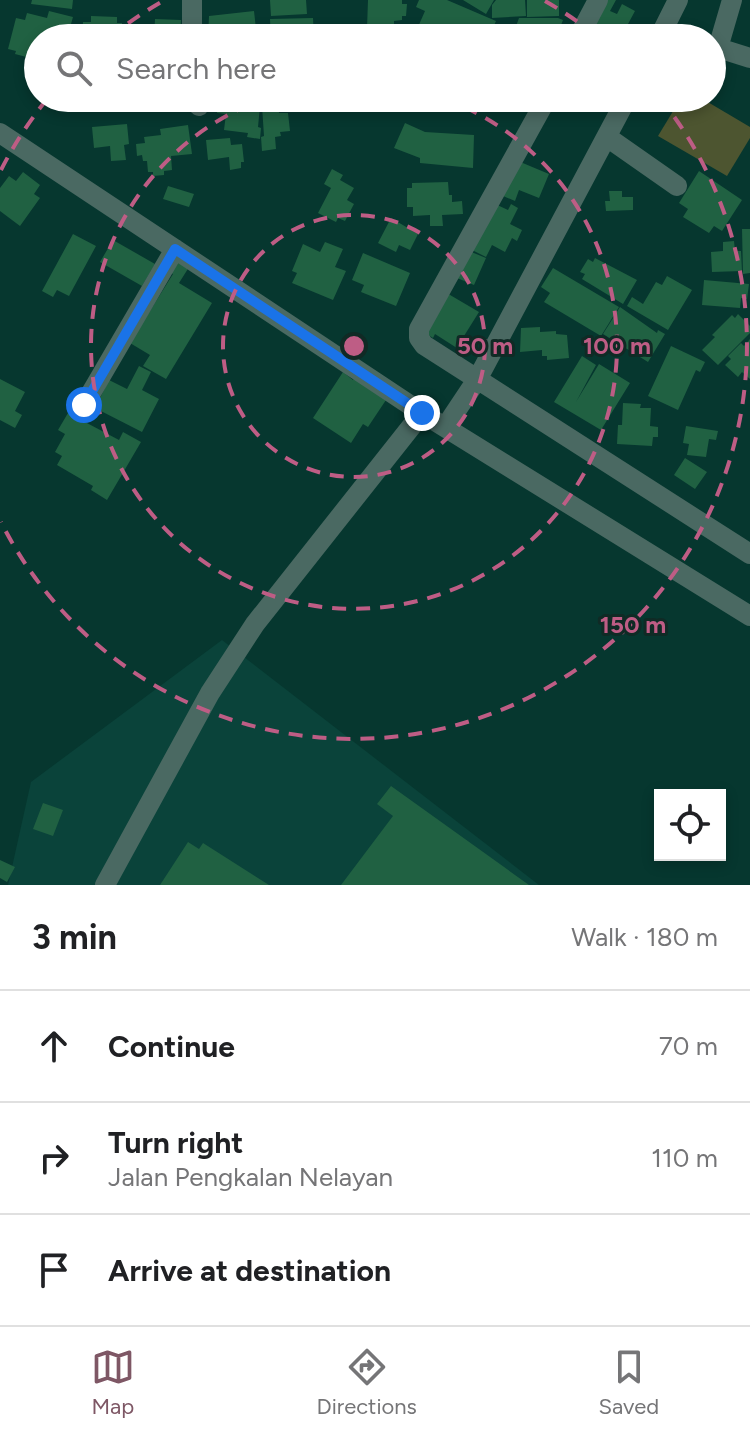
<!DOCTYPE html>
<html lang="en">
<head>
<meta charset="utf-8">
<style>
  :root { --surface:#fff; --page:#f2f2f2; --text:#202124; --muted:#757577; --line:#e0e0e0; --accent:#7e5765 }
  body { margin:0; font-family:Figtree,sans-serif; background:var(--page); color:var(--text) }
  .controls { position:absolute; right:24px; bottom:24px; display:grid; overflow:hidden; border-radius:0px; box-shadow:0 4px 12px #0003 }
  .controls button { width:72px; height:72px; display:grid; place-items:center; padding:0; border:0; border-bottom:2px solid var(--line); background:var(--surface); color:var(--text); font:40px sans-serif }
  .stop { position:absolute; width:24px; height:24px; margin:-18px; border:6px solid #1a73e8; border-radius:50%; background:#fff }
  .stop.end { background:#1a73e8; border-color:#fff; box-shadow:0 2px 8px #0008 }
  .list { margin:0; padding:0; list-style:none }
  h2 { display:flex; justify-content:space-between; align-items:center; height:104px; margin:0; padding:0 32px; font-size:34px }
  h2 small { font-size:26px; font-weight:400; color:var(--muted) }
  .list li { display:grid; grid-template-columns:52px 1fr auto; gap:24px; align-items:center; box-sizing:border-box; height:112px; padding:0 32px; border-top:2px solid var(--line) }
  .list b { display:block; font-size:30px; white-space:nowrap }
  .list p { margin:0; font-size:26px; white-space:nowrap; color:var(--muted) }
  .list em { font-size:26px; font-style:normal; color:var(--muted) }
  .icon { flex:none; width:44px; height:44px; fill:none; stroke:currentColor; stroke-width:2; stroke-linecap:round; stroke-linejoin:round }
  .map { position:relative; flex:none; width:750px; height:885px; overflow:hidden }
  .search { position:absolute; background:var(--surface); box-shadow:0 4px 12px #0003; left:24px; right:24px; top:24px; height:88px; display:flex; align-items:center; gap:20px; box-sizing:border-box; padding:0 28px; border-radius:44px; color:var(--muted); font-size:30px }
  .sheet { height:440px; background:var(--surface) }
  nav { display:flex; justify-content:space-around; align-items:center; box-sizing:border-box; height:112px; border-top:2px solid var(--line); background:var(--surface); font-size:22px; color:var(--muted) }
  nav a { display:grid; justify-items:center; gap:4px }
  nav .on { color:var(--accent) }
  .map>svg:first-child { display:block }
</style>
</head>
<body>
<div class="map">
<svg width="750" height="885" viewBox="0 0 750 885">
  <rect width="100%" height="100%" fill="#06372f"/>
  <path fill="#0a433a" d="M222 640 539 885H8L31 782Z"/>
  <path fill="#4d5530" d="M681 98H701L750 127V138L727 176 658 136Z"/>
  <path fill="#206142" d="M32 0H73L72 9 31 4Z
    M270 0H306L307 14 271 16Z
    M368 0H402V4H407L406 16H402V20L394 21V28H367Z
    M419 0H447L496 21 489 37 443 38 418 27 425 11 416 7Z
    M463 0H494L486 14Z
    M496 0H525L526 16 492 18V5Z
    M527 0H559V16L527 17Z
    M600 0H616L610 11 617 14 622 4 635 11 628 24 640 30 636 38H586Z
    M49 11 73 17 67 38H38V60L15 54 16 51 8 49 16 18 25 20 27 13 47 18Z
    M254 11 257 38H208L209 16Z
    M91 16 117 17V23H122V38H82L83 22H91Z
    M313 18 314 38H271L270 19Z
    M519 18H558L563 20 556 38H539L515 29Z
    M155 19 181 20 180 38H154Z
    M549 98H571L562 109 547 102Z
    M228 102 260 106 258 127 261 128 260 139 247 137 248 133 224 130 226 114 217 113 218 103 228 104Z
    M278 104 279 113H288L290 131 280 132 281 136 275 137 276 149 262 151 261 137 264 136 262 106Z
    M405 123 425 132 474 135 473 168 420 163V158L394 148Z
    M127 124 129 144 124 145 126 160 111 161 110 146 94 148 92 127Z
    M188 125 192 154 171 156 172 170 164 171V175L153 176V172H148L147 161H143L142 155 137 156 136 144 145 143 144 137 161 135 160 129Z
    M230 138 231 145 242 144 244 162H241V168L230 170 229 157 208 160 206 140Z
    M518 161 549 174 539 198 519 190 515 201 503 196Z
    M332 169 343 175 340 180 354 188 347 200 354 204 345 221 338 218 336 222 318 213 331 188 324 184Z
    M699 171 742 200 722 231 714 226 709 233 683 217 688 209 679 203Z
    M23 172 40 185 34 194 40 198 20 226 0 211V188L9 176 16 181Z
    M448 182 449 195H452V202L462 201 463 214 442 215 443 226H430V215L413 216V207H407V188H412V183Z
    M168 186 194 194 189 207 163 199Z
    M609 191H622V197H633V210L606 211 605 201H610Z
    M493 203 508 210 511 204 518 208 510 224 522 230 517 241 512 238 505 252 492 245 486 257 470 249Z
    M391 218 418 234 410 250 399 245 396 252 378 243Z
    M742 229H750V273L743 274Z
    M73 234 96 246 69 296 57 290 53 297 42 291Z
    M113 240 155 264 142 286 100 262Z
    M734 241 735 251H741L742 271 712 272 711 252 723 251V242Z
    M325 242 343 249 335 267 346 271 333 300 292 283 297 273 292 271 303 244 320 252Z
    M469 251 486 258 474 285 457 278Z
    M363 253 410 273 396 306 361 292 364 285 352 280Z
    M177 256 191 264 179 283 212 303 166 379 143 366 150 355 130 343 173 274 168 271Z
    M595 258 637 280 623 304 582 279 585 274 580 272 588 259 593 262Z
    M553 268 619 307 601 336 544 302 550 293 541 287Z
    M667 276 692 290 668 330 627 306 632 297 643 304 656 282 662 285Z
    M704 280 749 284 747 299 741 298 740 308 702 305Z
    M445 292 479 312 464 336 468 338 460 350 435 334 433 338 421 330Z
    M620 307 657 333 658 330 665 334 648 362 603 334Z
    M738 314 750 326V333L718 365 702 350 715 337 712 335 732 315 735 318Z
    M540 327V332L556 331V334L567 335 569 358 547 360V356H542V350L520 352 521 328Z
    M750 339V379L742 372 738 377 725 365 731 359 728 356 741 343 744 346Z
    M671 346 705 362 700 372 696 370 678 410 648 396Z
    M582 356 596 365 576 402 599 364 630 383 601 430 554 402Z
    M139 366 151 372 142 390 159 399 142 432 95 408 109 380 127 389Z
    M343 372 353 380 357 373 390 394 368 427 363 424 351 443 313 418Z
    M0 379 25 392 15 411 22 415 15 428 0 420Z
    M623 403 641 404 640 408H651L650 426 658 427V437H653L652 446 617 444 618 425H622Z
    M68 413 119 440 123 432 141 442 107 500 91 490 93 486 57 465 62 456 55 452 65 434 58 430Z
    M686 426 718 431 716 440 709 439 706 457 687 455 689 444 683 443Z
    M685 458 707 472 695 489 674 475Z
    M391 786 529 885H341L393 816 377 804Z
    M43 803 63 810 53 836 33 829Z
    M188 842 199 849 203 843 269 885H160Z
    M0 860 15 867 7 882 0 878Z"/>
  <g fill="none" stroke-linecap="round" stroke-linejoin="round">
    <path stroke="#4a6962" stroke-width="20" d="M192 0V38
      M662 31 685 38
      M578 38 598 0
      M659 38 678 0
      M712 46 750 58
      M718 48 732 0
      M197 98 199 106
      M547 98 419 329V338L424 345 750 554
      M0 133 422 413 750 616
      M607 137 677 186
      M84 405 175 249
      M446 426 478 378 627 98
      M105 885 210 693 255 624 422 413"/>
  </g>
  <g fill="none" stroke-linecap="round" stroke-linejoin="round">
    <path stroke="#1a73e8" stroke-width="10" d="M84 405 175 249 422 413"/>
  </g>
  <g fill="none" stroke="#be5d85" stroke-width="4" stroke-dasharray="14 10">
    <circle cx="354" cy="346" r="131"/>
    <path d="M442 98A263 263 0 1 1 266 98"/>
    <path d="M1 170A394 394 0 0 1 48 98M109 38A394 394 0 0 1 163 1M545 1A394 394 0 0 1 599 38M660 98A394 394 0 1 1 1 522"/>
  </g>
  <circle cx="354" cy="346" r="12" fill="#be5d85" stroke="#102a25" stroke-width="4"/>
  <g font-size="24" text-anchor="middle" font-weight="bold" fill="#be5d85" stroke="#102a25" stroke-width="6" stroke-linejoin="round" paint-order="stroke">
    <text x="485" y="354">50 m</text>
    <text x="617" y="354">100 m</text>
    <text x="633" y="633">150 m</text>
  </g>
</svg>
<div class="controls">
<button><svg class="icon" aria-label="locate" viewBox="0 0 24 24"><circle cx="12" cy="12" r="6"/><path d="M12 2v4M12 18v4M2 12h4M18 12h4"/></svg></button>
</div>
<div class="stop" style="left:84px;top:405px"></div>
<div class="stop end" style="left:422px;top:413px"></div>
<div class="search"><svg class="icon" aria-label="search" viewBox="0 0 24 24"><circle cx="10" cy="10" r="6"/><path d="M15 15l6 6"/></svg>Search here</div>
</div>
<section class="sheet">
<h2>3 min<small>Walk · 180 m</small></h2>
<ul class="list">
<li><svg class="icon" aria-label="ahead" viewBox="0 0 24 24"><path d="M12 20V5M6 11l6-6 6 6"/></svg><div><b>Continue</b></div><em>70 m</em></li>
<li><svg class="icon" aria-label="right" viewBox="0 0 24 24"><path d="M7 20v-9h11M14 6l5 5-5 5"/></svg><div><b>Turn right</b><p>Jalan Pengkalan Nelayan</p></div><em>110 m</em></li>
<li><svg class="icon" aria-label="arrive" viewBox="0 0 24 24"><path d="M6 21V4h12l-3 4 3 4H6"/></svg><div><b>Arrive at destination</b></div></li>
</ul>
</section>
<nav>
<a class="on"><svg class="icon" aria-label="map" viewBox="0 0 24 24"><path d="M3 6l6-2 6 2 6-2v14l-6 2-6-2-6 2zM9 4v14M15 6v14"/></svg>Map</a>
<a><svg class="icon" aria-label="directions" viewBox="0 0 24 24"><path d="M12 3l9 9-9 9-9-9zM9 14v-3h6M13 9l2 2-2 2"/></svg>Directions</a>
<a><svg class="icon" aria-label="saved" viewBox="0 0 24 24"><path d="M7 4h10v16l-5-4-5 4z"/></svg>Saved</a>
</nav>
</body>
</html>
